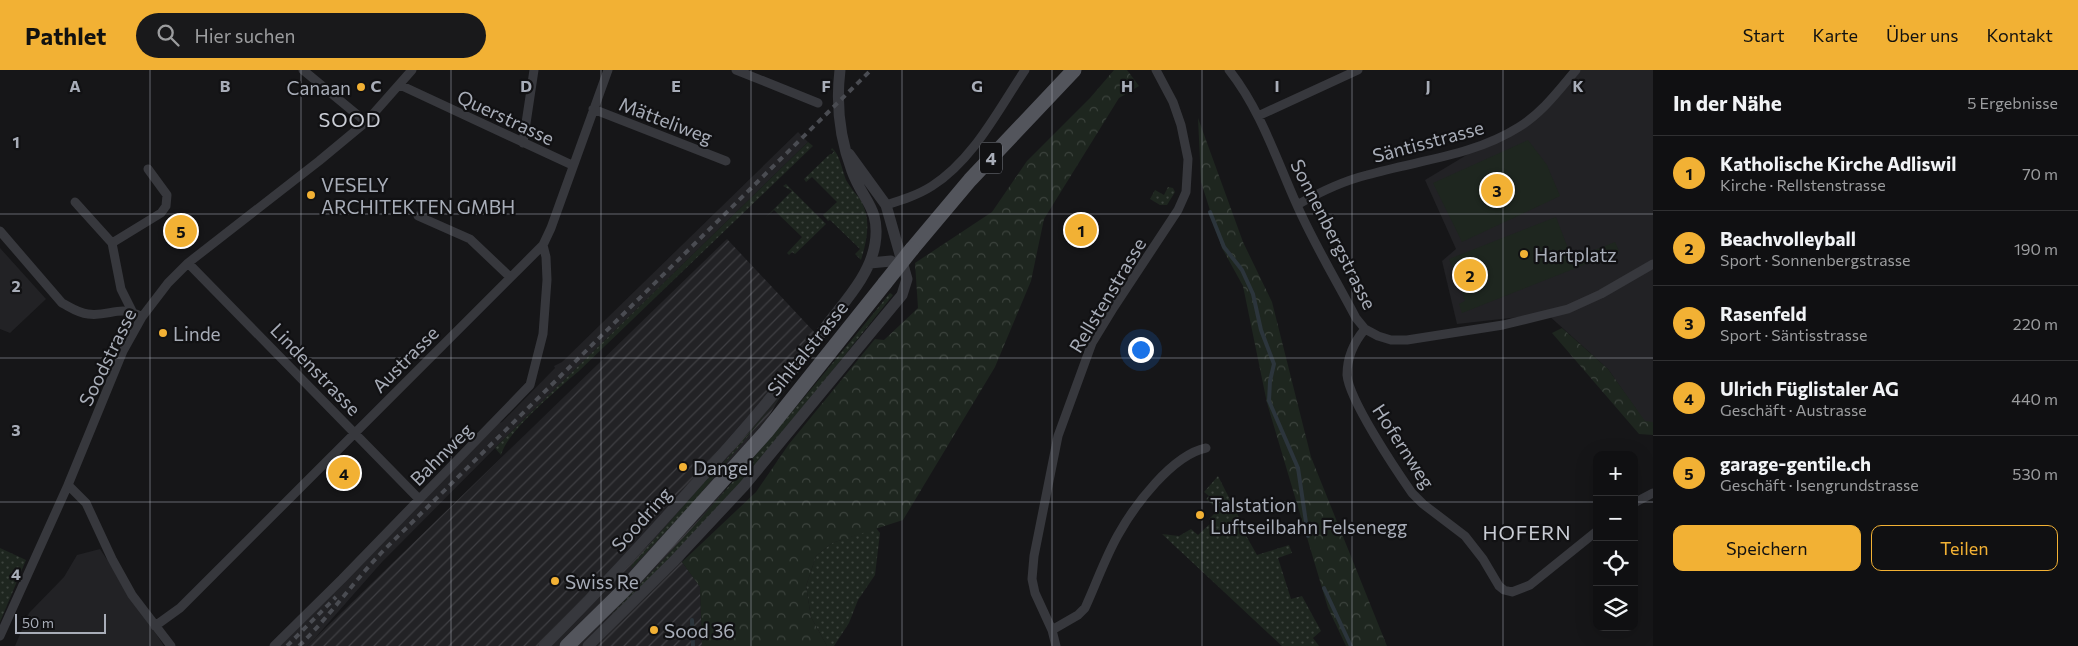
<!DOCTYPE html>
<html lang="de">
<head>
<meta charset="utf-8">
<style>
  :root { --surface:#101012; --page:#19191b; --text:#f1f3f6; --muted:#9c9d9f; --line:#303032; --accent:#f2b134 }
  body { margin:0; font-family:Commissioner,sans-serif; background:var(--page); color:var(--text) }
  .controls { position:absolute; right:15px; bottom:15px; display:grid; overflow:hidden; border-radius:10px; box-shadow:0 5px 20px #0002 }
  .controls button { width:45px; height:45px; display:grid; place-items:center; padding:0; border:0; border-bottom:1px solid var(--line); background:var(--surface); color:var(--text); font:25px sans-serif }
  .scale { position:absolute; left:15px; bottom:12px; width:91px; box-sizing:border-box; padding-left:5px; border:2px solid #a8adb8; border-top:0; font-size:14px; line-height:18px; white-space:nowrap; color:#a8adb8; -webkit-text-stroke:4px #111113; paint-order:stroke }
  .you { position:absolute; left:1140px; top:279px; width:18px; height:18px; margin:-12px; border:4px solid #fff; border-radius:50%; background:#1a73e8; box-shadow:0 0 0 8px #1a73e833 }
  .badge { display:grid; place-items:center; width:32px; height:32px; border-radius:50%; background:var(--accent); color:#111; font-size:16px; font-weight:700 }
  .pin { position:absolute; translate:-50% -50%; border:2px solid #fff; box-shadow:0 1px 5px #0006 }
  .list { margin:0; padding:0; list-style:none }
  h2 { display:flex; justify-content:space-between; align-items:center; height:65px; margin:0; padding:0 20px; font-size:21px }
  h2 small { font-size:16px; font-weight:400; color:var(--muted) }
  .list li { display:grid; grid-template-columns:32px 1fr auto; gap:15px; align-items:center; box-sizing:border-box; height:75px; padding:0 20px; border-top:1px solid var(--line) }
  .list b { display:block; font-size:19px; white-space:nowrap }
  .list p { margin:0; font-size:16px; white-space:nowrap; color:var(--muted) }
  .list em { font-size:16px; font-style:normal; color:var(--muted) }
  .actions { display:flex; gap:10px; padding:15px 20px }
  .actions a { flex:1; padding:11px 0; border:1px solid var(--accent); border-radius:10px; text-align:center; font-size:18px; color:var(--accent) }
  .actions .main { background:var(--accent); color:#111 }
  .icon { flex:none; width:28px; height:28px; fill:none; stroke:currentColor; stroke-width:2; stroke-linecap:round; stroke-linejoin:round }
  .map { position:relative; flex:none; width:1653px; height:576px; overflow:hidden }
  header { display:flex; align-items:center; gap:30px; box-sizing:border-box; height:70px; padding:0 25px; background:var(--accent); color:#111 }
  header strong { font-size:24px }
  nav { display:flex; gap:28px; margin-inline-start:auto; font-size:18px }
  .search { width:350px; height:45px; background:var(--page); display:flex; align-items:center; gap:12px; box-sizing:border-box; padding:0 18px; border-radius:28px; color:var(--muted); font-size:19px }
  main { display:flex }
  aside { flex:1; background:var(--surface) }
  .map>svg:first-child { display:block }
</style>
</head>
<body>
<header>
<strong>Pathlet</strong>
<div class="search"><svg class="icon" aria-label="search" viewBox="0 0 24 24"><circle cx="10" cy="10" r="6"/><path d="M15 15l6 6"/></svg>Hier suchen</div>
<nav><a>Start</a><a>Karte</a><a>Über uns</a><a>Kontakt</a></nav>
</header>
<main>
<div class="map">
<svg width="1653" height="576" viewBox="0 0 1653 576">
  <defs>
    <pattern id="industrial-furrows" width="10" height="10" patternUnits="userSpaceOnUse" patternTransform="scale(1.25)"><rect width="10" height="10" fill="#222225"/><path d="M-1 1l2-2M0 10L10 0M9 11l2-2" fill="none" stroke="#3f3f43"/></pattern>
    <pattern id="grass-dots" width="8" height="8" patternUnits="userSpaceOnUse" patternTransform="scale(1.25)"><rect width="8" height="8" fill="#1e261f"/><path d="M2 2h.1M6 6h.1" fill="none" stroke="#3c433d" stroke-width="1.8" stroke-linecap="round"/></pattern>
    <pattern id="forest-crowns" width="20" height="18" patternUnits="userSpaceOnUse" patternTransform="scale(1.25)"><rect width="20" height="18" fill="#1e261f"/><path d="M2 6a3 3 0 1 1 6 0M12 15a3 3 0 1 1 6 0" fill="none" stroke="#3c433d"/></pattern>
  </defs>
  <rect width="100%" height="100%" fill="#161618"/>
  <path fill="#222225" d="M1576 0H1653V352H1645L1608 299 1547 244 1457 254 1442 191 1456 179 1425 110 1543 39Z
    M798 62 808 72 524 349 382 492 316 567 307 576H280L499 353 502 352 555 298 554 296 562 292Z
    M0 178 46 229 10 263 0 259Z
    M100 479 164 576H15L29 543 64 507 77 485Z"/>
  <path fill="url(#industrial-furrows)" d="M727 169 817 265 682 492 700 517 702 576H307Z"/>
  <path fill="url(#grass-dots)" d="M808 72 813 76 579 301C559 318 507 361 501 385L495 378 524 349Z
    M832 78C840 85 842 100 846 110 850 117 855 123 860 129 872 149 867 170 861 190L855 184 860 179 830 150 828 151 823 145 837 132 812 107 806 112 804 109 830 84H832L834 81 831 80Z
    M786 114 826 154 795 184 792 182 789 185 787 183 802 167 774 140 766 147 792 121 783 116Z
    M1168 117 1173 118 1175 122 1167 135H1160L1150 129 1155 120 1164 125Z
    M890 223 893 225C836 295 782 367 722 435 687 474 648 511 609 547 709 445 799 334 890 223Z
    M795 309 694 431 632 498 631 496 707 409 714 404Z
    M1218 406 1243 455 1244 462 1257 485 1289 475 1292 483 1278 488 1291 529 1302 526 1321 561 1313 568 1319 576H1282L1162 464 1179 466 1191 459 1198 465 1212 452 1209 449 1218 440 1206 429 1209 426 1204 422Z
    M876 458 880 463 875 505 858 530 849 553 834 576H827L811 547 806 516 816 486 832 473Z
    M0 478 26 490 0 552Z"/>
  <path fill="url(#forest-crowns)" d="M1114 0H1127L1139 16 1119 28 1044 149 1031 211 995 297 903 450 832 473 816 486 806 516 811 547 827 576H702L700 517 682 492 756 422 789 374 875 269 884 270 918 238 915 193 992 142 1027 91 1090 28Z
    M1198 48 1243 172 1272 232 1311 387 1387 576H1346L1328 538 1267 333 1243 216 1222 178 1201 112Z
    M1562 258 1608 299 1645 351 1653 352V365L1639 364 1552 263Z"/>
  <path fill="#1e261f" d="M1528 70 1547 95 1560 126 1462 172 1433 113Z
    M1556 147 1572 189 1615 172 1619 181 1462 243 1459 234 1465 231 1449 189Z"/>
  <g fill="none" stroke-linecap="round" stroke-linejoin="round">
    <path stroke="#2c353c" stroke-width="4" d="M1210 142 1224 177 1242 200 1253 224 1261 260 1274 294 1270 311 1269 331 1298 398 1308 466
      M1324 518 1351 576
      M692 550 693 576"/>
    <path stroke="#37383d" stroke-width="9" d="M303 0 366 52
      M736 0 818 33
      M1229 0C1260 39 1276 88 1296 133 1313 172 1336 210 1356 248L1365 259 1378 266 1391 270H1407L1503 255 1568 239 1601 224 1653 194
      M400 15 572 95
      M593 39 726 91
      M1258 46 1358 0
      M523 73 534 0
      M75 132 112 173 121 219 132 241
      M886 135C902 130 918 125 932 116 974 89 998 40 1025 0
      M1297 135C1318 123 1343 111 1367 105 1419 90 1473 86 1519 57 1543 42 1558 21 1576 0
      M418 146 470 169 510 207
      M0 161 62 233C70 237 78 243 88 244 110 247 120 234 142 247
      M112 173 161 143 166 136 167 125 148 99
      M188 193 419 429
      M1365 259C1354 272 1347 287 1347 305 1349 330 1396 400 1412 423L1423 434 1465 466 1483 489 1499 516 1504 520 1512 522 1530 515 1597 461
      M68 415 86 433 112 489 132 525 171 576
      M1634 433 1653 423
      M155 556 180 538 543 175 551 158 608 0
      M1052 560 1078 545 1085 538C1096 514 1105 488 1118 465 1134 436 1172 385 1206 378
      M0 566 68 415 123 281 142 247 168 213 188 193 319 91 366 52 412 0
      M274 576 342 509 530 315 543 264 547 210 546 187 543 175
      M1056 576 1052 560 1035 523 1032 509 1034 486 1058 366 1092 273 1114 237 1178 140 1186 122 1188 89 1181 55 1173 32 1156 0"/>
    <path stroke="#37383d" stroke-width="11" d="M870 193 891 191 903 199
      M544 576C601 519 654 461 707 401 749 354 790 307 827 255 845 231 870 205 875 174 881 138 862 130 852 101 840 69 836 33 840 0
      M588 576 674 491 744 416 902 225 907 209 886 135 849 84"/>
    <path stroke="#53555c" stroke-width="15" d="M912 179 970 110 1074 0
      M567 576 622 522 766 362 885 213"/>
    <path stroke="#4a4c52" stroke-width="4" stroke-dasharray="6 5" stroke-linecap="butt" d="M287 576 336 527
      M299 576C330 546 354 511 384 480L871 0"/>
    <path stroke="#53555c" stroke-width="15" d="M885 213 912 179"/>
  </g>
  <path fill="none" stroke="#a8adb8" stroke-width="1" stroke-opacity="0.55" d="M150 0V576M301 0V576M451 0V576M601 0V576M751 0V576M902 0V576M1052 0V576M1202 0V576M1352 0V576M1503 0V576M0 144H1653M0 288H1653M0 432H1597M1634 432H1653"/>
  <g fill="#f2b134" stroke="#111113" stroke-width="2">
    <circle cx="361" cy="17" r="5"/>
    <circle cx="311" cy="125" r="5"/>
    <circle cx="1524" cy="184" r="5"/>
    <circle cx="163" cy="263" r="5"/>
    <circle cx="683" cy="397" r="5"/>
    <circle cx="1200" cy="445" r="5"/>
    <circle cx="555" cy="511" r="5"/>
    <circle cx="654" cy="560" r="5"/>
  </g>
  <g text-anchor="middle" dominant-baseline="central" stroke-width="4.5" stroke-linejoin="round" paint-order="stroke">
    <rect fill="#111113" stroke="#7b7e86" stroke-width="1" x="980" y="72.5" width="22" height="31" rx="4"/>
    <g font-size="18" font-weight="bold" fill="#a8adb8">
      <text x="991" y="88">4</text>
    </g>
    <g font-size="19" fill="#a8adb8" stroke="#111113" text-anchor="start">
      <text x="351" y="17" text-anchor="end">Canaan</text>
      <text x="321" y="114">VESELY<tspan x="321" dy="22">ARCHITEKTEN GMBH</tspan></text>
      <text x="1534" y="184">Hartplatz</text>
      <text x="173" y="263">Linde</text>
      <text x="693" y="397">Dangel</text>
      <text x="1210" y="434">Talstation<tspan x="1210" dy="22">Luftseilbahn Felsenegg</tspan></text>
      <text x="565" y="511">Swiss Re</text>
      <text x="664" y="560">Sood 36</text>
    </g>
    <g font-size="19" fill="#a8adb8" stroke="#111113">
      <text transform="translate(506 47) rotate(25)">Querstrasse</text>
      <text transform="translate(666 50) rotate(21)">Mätteliweg</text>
      <text transform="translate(1428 71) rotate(-15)">Säntisstrasse</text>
      <text transform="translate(1334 164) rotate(63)">Sonnenbergstrasse</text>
      <text transform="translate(1107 225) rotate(-59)">Rellstenstrasse</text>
      <text transform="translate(807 278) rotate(-51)">Sihltalstrasse</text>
      <text transform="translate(107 287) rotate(-64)">Soodstrasse</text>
      <text transform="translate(405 289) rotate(-45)">Austrasse</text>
      <text transform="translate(316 299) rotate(46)">Lindenstrasse</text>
      <text transform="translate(1404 376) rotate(57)">Hofernweg</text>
      <text transform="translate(441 384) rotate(-45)">Bahnweg</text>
      <text transform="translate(641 449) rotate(-48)">Soodring</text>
    </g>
    <g font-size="20" letter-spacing="1" fill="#c9ccd4" stroke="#111113">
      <text x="350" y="49">SOOD</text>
      <text x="1527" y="462">HOFERN</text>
    </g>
  </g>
  <g font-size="16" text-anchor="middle" font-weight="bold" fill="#a8adb8" stroke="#111113" stroke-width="4.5" stroke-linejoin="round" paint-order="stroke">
    <text x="75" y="22">A</text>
    <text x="225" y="22">B</text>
    <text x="376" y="22">C</text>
    <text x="526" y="22">D</text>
    <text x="676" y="22">E</text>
    <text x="826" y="22">F</text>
    <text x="977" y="22">G</text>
    <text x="1127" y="22">H</text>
    <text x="1277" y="22">I</text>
    <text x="1428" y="22">J</text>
    <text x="1578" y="22">K</text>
    <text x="16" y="78">1</text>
    <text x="16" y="222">2</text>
    <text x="16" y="366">3</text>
    <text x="16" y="510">4</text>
  </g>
</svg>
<div class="controls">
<button>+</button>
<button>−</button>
<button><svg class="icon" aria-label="locate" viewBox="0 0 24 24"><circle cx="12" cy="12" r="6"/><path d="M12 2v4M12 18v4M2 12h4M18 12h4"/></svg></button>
<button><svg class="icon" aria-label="layers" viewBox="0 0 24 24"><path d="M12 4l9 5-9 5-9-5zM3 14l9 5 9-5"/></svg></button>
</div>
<div class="scale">50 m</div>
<div class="you"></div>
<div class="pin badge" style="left:1081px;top:160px">1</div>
<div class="pin badge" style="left:1470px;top:205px">2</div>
<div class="pin badge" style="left:1497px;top:120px">3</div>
<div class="pin badge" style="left:344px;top:403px">4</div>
<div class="pin badge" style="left:181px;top:161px">5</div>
</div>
<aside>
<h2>In der Nähe<small>5 Ergebnisse</small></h2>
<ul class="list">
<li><span class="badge">1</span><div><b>Katholische Kirche Adliswil</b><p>Kirche · Rellstenstrasse</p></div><em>70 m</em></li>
<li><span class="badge">2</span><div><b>Beachvolleyball</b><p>Sport · Sonnenbergstrasse</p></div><em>190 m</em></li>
<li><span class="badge">3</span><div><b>Rasenfeld</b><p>Sport · Säntisstrasse</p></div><em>220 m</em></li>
<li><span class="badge">4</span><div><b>Ulrich Füglistaler AG</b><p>Geschäft · Austrasse</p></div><em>440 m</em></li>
<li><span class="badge">5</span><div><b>garage-gentile.ch</b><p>Geschäft · Isengrundstrasse</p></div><em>530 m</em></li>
</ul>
<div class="actions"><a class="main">Speichern</a><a>Teilen</a></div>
</aside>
</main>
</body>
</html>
